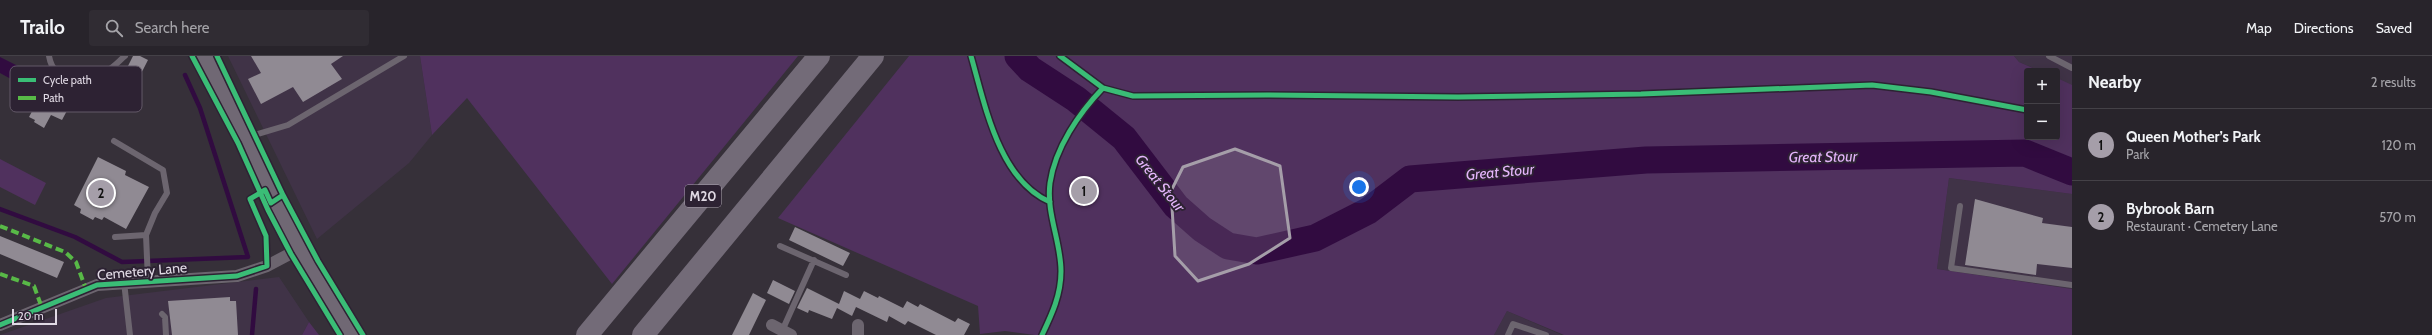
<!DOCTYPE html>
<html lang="en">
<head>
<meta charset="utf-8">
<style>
  :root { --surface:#28242b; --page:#302c33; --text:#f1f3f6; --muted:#a5a4a9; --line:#444147; --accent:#a59ea9 }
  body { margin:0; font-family:Cabin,sans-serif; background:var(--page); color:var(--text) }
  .controls { position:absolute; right:12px; top:12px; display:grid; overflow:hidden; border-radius:4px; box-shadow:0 4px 16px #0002 }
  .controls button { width:36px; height:36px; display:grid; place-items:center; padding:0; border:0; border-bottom:1px solid var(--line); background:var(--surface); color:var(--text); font:20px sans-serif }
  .scale { position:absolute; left:12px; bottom:10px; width:45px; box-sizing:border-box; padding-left:4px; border:2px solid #e1dae5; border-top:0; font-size:11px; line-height:14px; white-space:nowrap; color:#e1dae5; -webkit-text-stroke:3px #2d2233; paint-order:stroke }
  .you { position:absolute; left:1359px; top:131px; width:14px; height:14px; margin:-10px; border:3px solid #fff; border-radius:50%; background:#1a73e8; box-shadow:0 0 0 6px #1a73e833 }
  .badge { display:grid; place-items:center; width:26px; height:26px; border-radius:50%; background:var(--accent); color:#111; font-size:13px; font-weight:700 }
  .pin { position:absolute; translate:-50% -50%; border:2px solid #fff; box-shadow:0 1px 4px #0006 }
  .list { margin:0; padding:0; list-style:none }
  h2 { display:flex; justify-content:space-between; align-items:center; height:52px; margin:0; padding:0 16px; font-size:17px }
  h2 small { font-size:13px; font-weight:400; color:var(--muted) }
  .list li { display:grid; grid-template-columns:26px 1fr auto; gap:12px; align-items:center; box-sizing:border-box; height:72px; padding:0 16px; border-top:1px solid var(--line) }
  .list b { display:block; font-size:15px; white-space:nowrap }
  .list p { margin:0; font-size:13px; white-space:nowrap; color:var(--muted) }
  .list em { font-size:13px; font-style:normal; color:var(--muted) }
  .icon { flex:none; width:22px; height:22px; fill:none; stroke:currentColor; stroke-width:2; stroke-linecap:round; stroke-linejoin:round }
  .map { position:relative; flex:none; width:2072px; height:279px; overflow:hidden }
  header { display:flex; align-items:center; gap:24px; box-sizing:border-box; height:56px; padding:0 20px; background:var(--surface); border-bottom:1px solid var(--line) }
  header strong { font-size:19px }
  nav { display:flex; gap:22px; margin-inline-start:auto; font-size:14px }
  .search { width:280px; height:36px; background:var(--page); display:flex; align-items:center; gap:10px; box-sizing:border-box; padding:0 14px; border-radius:4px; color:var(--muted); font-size:15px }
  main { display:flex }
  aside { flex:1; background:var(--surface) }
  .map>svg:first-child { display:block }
</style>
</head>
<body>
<header>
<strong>Trailo</strong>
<div class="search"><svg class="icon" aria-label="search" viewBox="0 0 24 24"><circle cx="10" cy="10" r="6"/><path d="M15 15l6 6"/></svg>Search here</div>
<nav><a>Map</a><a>Directions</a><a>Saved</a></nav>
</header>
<main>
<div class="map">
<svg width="2072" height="279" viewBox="0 0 2072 279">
  <rect width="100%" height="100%" fill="#363039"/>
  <path fill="#403347" d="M228 0H420L432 79 409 107 317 183Z
    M2014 0H2072V30L2057 23V15H2040L2019 6Z
    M1949 122 2072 138V233L1937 213Z
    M279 221 309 266 302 279H0L106 242Z
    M1507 255 1562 279H1494Z"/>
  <path fill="#50315e" d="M420 0H798L612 228 467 42 432 79Z
    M909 0H2014L2019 6 2040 15H2027V81H2057V22L2072 29V138L1949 122 1937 213 2072 233V279H1564L1507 255 1494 279H1035L1005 275 980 278 978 250 778 162Z
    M0 103 46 127 35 149 0 131Z
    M309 266 319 279H302Z"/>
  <path fill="#310b40" d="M0 1 18 10 11 23 0 17Z"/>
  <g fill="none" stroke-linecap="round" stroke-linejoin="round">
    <path stroke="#310b40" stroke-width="4.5" d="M0 153 75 181 122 206 248 201 200 52 185 19
      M252 279 256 233"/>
    <path stroke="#310b40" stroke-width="27" d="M1018 0 1030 13 1076 43 1124 82 1176 150 1202 173 1228 190 1257 195 1315 182 1368 155 1410 123 1646 104 2025 97 2072 116"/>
  </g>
  <path fill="#908a93" d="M133 0H140L148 4 123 53 110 46Z
    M251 0H343L331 8 342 23 303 46 293 31 261 48 248 23 261 17Z
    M30 12 42 19 45 15 69 28 68 31 77 36 62 64 51 59 44 72 34 66 35 64 29 61 38 44 31 40 35 33 22 27Z
    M98 101 126 115 125 119 149 131 126 173 104 161 102 164 95 161 93 164 80 157 81 153 74 149Z
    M1975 143 2043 162 2042 167 2072 171V212L2037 208 2036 219 1965 209Z
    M795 171 850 197 843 210 789 184Z
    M0 180 64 206 57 222 0 198Z
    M773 224 795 235 789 248 767 237Z
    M807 232 839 248 844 235 860 243 864 235 878 242 879 240 903 252 907 245 918 251 920 248 955 266 958 262 970 268 964 279H936L908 265 905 269 889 260 887 266 856 251 852 260 837 252 832 263 809 254 808 257 797 252Z
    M753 237 766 244 749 279H732Z
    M230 241V245H236L238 279H172L168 245Z"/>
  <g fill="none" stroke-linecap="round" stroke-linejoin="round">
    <path stroke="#6c656f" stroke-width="6" d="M49 0C54 30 88 25 108 14 114 11 120 4 125 0
      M2049 0 2072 12
      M248 81 288 69 404 0
      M114 85 163 114 167 137 155 157 146 179 148 224
      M1960 150 1951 212 2072 229
      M115 181 146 179
      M780 190 846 219
      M124 226 130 279
      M162 258 165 261 166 279
      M782 275 814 204
      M1508 279 1513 268 1546 279"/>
    <path stroke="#6c656f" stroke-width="12" d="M0 269 97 229 237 220 267 210 301 192
      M772 269 791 279
      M858 269V279"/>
    <path stroke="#706874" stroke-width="20" d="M203 0 301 192 354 279"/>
    <path stroke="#736b78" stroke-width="22" d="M587 279 819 0
      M643 279 873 0"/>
    <path stroke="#58b947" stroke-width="4" stroke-dasharray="8 4" stroke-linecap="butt" d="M0 170 65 196 76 206 86 233
      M0 218 34 230 42 252"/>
    <g stroke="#2d2233" stroke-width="8">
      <path id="cycleway" d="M192 0 238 87 268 154 291 198 340 279
        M217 0 283 139 318 205 363 279
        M971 0C985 49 999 124 1050 146
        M1060 0 1103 32 1133 40 1267 39 1458 41 1641 38 1872 29 1931 36 2027 54
        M0 269 97 229 237 220 267 210 266 180 250 143 265 134 271 147 283 139
        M1042 279C1052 258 1061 239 1061 215 1061 186 1046 157 1050 127 1055 92 1079 57 1103 32"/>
    </g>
    <use href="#cycleway" stroke="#3abd76" stroke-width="5"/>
  </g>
  <path fill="#a59ea9" fill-opacity="0.2" stroke="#a59ea9" stroke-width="3" stroke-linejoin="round" d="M1235 93 1280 110 1290 182 1249 208 1198 225 1175 200 1171 135 1183 111Z"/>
  <g text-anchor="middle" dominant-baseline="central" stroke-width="4" stroke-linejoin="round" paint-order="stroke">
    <rect fill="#2d2233" stroke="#aba3b0" stroke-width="1" x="685" y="129" width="36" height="22" rx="3"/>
    <g font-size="13" font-weight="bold" fill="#e1dae5">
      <text x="703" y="140">M20</text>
    </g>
    <g font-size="14" fill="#e1dae5" stroke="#2d2233">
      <text transform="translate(142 215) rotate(-5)">Cemetery Lane</text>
    </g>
    <g font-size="15" font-style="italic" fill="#e4b5fb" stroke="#2d2233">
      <text transform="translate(1823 101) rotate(-1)">Great Stour</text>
      <text transform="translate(1500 116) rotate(-5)">Great Stour</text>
      <text transform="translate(1160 127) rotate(51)">Great Stour</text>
    </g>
  </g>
  <rect x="10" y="10" width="132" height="46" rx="6" fill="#2d2233" stroke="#635968" stroke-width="1"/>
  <rect x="18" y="22" width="18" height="4" fill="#3abd76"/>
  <rect x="18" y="40" width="18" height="4" fill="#58b947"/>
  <g font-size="11" fill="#e1dae5">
    <text x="43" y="28">Cycle path</text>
    <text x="43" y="46">Path</text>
  </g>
</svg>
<div class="controls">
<button>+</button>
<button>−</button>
</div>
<div class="scale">20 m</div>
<div class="you"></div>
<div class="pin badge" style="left:1084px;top:135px">1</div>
<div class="pin badge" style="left:101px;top:137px">2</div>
</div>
<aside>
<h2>Nearby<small>2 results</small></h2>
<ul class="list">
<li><span class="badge">1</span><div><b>Queen Mother’s Park</b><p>Park</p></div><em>120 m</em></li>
<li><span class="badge">2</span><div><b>Bybrook Barn</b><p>Restaurant · Cemetery Lane</p></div><em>570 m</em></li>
</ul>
</aside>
</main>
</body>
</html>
